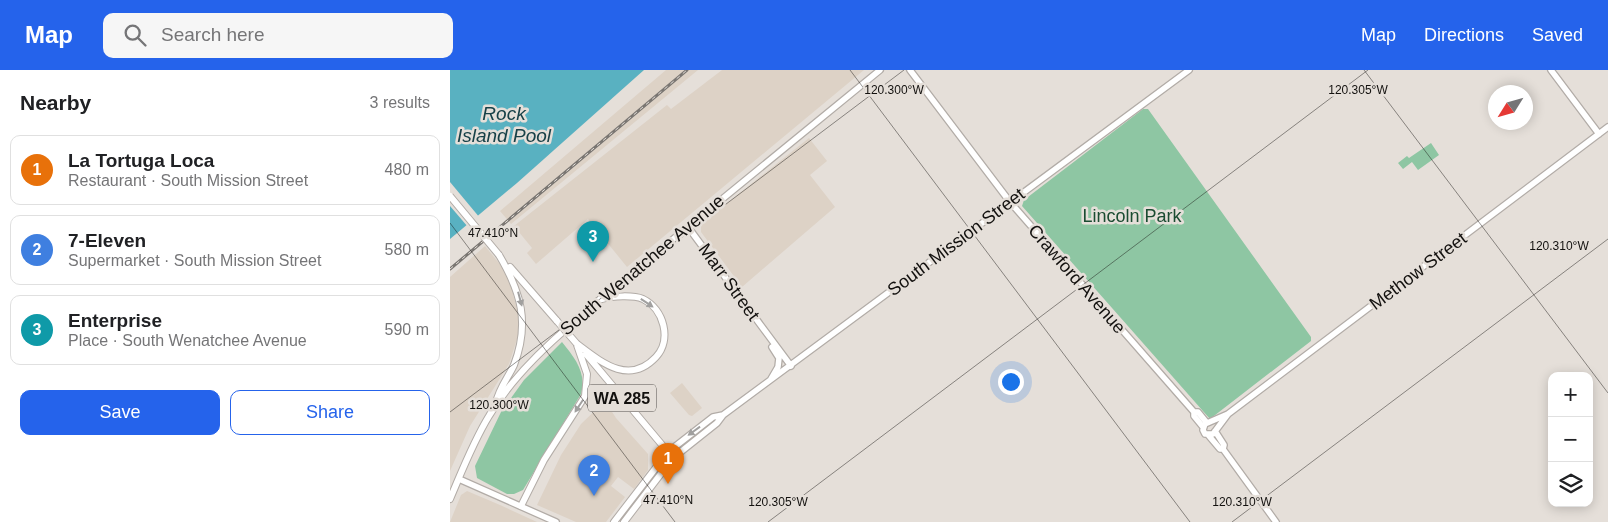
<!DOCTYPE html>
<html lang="en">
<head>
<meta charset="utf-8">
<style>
  :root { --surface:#fff; --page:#f6f6f6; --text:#202124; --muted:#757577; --line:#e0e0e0; --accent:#2563eb }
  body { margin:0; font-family:Helvetica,sans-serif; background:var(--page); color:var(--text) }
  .controls { position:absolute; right:15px; bottom:15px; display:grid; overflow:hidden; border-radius:10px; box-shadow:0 2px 12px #0003 }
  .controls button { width:45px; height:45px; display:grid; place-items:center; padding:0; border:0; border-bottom:1px solid var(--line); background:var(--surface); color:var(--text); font:25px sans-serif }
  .compass { position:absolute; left:1038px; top:15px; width:45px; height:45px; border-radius:50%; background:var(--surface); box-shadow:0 2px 12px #0003; rotate:233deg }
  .you { position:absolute; left:560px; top:311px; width:18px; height:18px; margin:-12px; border:4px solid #fff; border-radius:50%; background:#1a73e8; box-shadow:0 0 0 8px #1a73e833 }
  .badge { display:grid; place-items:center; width:32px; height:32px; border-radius:50%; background:var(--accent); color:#fff; font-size:16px; font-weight:700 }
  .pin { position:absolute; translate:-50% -41px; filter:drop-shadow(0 1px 2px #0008) }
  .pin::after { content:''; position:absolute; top:26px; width:18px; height:15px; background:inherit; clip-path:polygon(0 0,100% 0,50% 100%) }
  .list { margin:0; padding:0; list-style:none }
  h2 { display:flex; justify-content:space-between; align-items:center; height:65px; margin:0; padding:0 20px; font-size:21px }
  h2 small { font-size:16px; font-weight:400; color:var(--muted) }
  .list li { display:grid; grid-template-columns:32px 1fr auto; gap:15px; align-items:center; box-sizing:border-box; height:70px; margin:0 10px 10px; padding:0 10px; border:1px solid var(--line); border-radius:10px }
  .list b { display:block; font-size:19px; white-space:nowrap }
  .list p { margin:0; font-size:16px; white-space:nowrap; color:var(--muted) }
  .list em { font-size:16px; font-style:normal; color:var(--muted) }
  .actions { display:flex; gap:10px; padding:15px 20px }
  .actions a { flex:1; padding:11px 0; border:1px solid var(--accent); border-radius:10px; text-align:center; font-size:18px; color:var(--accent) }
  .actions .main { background:var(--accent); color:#fff }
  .icon { flex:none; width:28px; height:28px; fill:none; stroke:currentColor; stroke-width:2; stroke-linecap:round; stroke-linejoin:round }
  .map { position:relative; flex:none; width:1158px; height:452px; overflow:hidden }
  header { display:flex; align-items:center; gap:30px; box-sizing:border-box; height:70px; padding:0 25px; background:var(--accent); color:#fff }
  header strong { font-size:24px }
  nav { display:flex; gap:28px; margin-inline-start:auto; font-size:18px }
  .search { width:350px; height:45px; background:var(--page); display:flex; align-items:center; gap:12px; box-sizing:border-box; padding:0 18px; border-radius:10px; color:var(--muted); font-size:19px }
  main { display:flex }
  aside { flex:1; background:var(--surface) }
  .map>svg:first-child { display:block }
</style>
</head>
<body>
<header>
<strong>Map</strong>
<div class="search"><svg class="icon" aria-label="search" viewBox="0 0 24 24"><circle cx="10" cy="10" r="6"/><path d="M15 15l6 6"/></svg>Search here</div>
<nav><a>Map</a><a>Directions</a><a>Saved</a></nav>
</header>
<main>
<aside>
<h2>Nearby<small>3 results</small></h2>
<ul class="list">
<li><span class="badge" style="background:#e8710a">1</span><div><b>La Tortuga Loca</b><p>Restaurant · South Mission Street</p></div><em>480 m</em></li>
<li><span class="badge" style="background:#3f7fe0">2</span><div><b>7-Eleven</b><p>Supermarket · South Mission Street</p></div><em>580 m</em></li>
<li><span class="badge" style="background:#0f9aa8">3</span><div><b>Enterprise</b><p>Place · South Wenatchee Avenue</p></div><em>590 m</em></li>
</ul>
<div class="actions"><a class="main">Save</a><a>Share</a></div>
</aside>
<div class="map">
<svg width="1158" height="452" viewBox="0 0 1158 452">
  <rect width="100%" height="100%" fill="#e5dfd9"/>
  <path fill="#ddd2c6" d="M216 0H248L61 154 50 141Z
    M272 0H414L177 197 138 149 86 194 77 183 82 178 64 156 217 35 221 39Z
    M359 68 377 91 360 105 385 137 292 217 251 162V154Z
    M35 176 53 198 61 216 68 243V266L59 294 20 356 0 401V207Z
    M232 313 252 338 242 346 239 345 220 323Z
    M155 331 166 348 198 384V400L184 419 168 407 161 416 175 427 156 452H126L87 435 111 385 131 354Z
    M17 421 50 435 87 452H0L11 425Z"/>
  <path fill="#8ec6a3" d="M693 39H698L861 267V271L760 349 572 136 574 130Z
    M981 73 989 85 968 100 962 92 953 99 948 93 957 86 959 88Z
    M112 272C125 288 137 303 131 324L73 420 64 424H57L27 408 25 396 51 342 74 310Z"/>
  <path fill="#59b1c1" d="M0 0H194L67 113 0 169Z"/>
  <path fill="#e5dfd9" d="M0 112 30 148 18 157 0 136Z"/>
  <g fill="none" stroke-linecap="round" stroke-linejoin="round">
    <g stroke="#b2aca7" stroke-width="8">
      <path id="secondary" d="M460 0 560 132 744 342V346L753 357
        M1101 0 1149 64
        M238 157 341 296
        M150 229 430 0
        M321 309 328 297 329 288 322 277
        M744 342H748L757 353
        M778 344 755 354 753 360 755 364H763L778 344 1158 57
        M759 366 770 379H773L774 375 765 361
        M773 379 826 452
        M218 382 263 347 273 345
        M223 388 267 353 273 345 739 0
        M9 409 106 452"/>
    </g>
    <g stroke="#b2aca7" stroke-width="8">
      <path id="primary" d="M60 197 107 251
        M136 284 223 388 174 452
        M46 333C49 318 58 308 64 295 80 253 71 222 49 185
        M0 429C12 401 23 372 39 346 60 310 91 280 123 253 130 246 142 232 152 229 163 226 183 225 193 229 214 239 222 270 206 287 179 316 151 292 127 274
        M71 436 94 390 135 326 137 304 127 275
        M164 452 218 382"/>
    </g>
    <use href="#secondary" stroke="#fff" stroke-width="5.5"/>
    <use href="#primary" stroke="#fff" stroke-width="6"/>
    <g stroke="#7a7672" stroke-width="3">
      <path id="rail" d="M0 199 237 0"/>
    </g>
    <use href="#rail" stroke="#e5dfd9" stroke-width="1" stroke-dasharray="4" stroke-linecap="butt"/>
    <g stroke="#b2aca7" stroke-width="8" stroke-linecap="butt">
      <path id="primary-bridge" d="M0 126 49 185
        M107 251 127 274"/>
    </g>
    <use href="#primary-bridge" stroke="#fff" stroke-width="6"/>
  </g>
  <defs><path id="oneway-solid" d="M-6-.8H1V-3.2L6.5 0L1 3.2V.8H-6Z" transform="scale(1.25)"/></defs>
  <g fill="#a1a09f">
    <use href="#oneway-solid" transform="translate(70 229) rotate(75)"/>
    <use href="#oneway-solid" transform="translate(197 233) rotate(34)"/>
    <use href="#oneway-solid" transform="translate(129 336) rotate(123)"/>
    <use href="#oneway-solid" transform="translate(244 361) rotate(144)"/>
  </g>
  <path fill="none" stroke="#13110f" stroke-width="1" stroke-opacity="0.45" d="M400 0 740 452M914 0 1158 323M0 153 225 452M0 342 454 0M318 452 918 0M782 452 1158 169"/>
  <g text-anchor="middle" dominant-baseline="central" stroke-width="5" stroke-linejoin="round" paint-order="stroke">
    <rect fill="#e5dfd9" stroke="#524f4c" stroke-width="1" x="138" y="314.5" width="68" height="27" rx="4"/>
    <g font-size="16" font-weight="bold" fill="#13110f">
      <text x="172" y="328">WA 285</text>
    </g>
    <g font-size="18" fill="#1a4c31" stroke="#e5dfd9">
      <text x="682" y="146">Lincoln Park</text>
    </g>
    <g font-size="18" fill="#13110f" stroke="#e5dfd9">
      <text transform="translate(506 172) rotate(-37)">South Mission Street</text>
      <text transform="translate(192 195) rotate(-40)">South Wenatchee Avenue</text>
      <text transform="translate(968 201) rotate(-37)">Methow Street</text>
      <text transform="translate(627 209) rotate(49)">Crawford Avenue</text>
      <text transform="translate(279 212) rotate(54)">Marr Street</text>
    </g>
    <g font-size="19" font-style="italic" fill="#174148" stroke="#e5dfd9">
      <text x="54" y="43">Rock<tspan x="54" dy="22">Island Pool</tspan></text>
    </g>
  </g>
  <g font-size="12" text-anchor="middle" fill="#13110f" stroke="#e5dfd9" stroke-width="5" stroke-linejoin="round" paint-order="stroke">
    <text x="444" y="24">120.300°W</text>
    <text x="908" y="24">120.305°W</text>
    <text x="43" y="167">47.410°N</text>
    <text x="1109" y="180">120.310°W</text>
    <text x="49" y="339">120.300°W</text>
    <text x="218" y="434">47.410°N</text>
    <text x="328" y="436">120.305°W</text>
    <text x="792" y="436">120.310°W</text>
  </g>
</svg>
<div class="controls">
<button>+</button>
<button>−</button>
<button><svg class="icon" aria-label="layers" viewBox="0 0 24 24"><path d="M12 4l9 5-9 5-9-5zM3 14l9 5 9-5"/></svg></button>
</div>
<svg class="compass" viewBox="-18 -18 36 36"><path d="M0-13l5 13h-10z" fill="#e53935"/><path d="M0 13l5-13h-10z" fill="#757577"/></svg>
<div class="you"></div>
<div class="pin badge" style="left:218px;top:414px;background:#e8710a">1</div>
<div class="pin badge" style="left:144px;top:426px;background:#3f7fe0">2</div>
<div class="pin badge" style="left:143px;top:192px;background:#0f9aa8">3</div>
</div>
</main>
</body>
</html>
